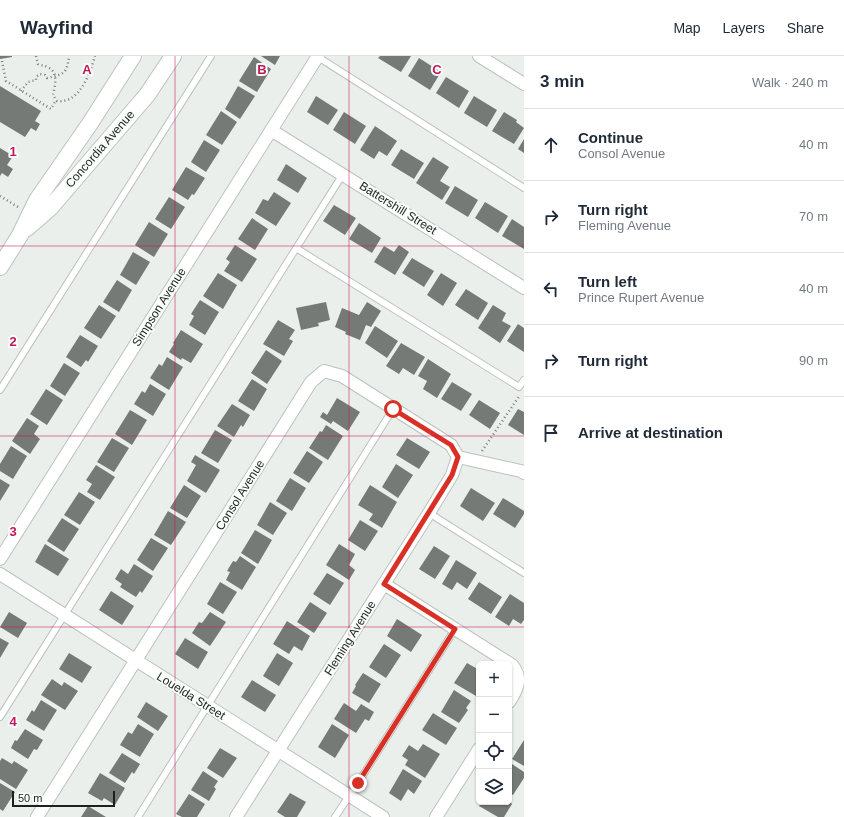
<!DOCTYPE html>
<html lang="en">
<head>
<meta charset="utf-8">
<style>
  :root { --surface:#fff; --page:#f6f6f7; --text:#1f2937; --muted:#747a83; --line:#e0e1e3 }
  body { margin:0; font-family:Helvetica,sans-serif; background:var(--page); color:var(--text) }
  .controls { position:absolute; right:12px; bottom:12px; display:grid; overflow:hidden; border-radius:6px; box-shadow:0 1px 3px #0004 }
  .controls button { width:36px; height:36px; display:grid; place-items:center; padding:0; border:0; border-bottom:1px solid var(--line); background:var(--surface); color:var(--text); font:20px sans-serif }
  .scale { position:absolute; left:12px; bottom:10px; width:103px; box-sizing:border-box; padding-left:4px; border:2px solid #1e201f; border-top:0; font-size:11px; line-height:14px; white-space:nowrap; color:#1e201f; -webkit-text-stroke:3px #f7fdf9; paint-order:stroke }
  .stop { position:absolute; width:12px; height:12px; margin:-9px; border:3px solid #d93025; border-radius:50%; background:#fff }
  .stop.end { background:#d93025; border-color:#fff; box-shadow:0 1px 4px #0008 }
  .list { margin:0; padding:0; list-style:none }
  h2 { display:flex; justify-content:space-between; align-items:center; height:52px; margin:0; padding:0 16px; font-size:17px }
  h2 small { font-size:13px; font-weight:400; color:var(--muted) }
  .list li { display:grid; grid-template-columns:26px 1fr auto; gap:12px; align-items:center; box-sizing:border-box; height:72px; padding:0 16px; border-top:1px solid var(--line) }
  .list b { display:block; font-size:15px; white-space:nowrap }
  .list p { margin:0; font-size:13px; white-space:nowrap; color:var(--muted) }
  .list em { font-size:13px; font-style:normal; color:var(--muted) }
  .icon { flex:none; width:22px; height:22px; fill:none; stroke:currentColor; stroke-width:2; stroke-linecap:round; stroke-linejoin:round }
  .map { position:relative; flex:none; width:524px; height:761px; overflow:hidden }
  header { display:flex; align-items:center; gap:24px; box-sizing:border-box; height:56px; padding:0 20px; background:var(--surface); border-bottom:1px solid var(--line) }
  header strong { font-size:19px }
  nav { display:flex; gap:22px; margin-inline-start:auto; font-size:14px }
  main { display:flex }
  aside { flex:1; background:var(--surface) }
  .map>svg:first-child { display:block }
</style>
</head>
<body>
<header>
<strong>Wayfind</strong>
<nav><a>Map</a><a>Layers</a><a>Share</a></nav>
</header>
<main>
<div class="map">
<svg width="524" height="761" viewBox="0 0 524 761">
  <rect width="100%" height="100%" fill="#eaefeb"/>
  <path fill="#757a76" d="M0 0H12V1L0 3Z
    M261 0H280L275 9Z
    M380 0H411L401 16 378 2Z
    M254 1 271 13 257 36 239 25Z
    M419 2 441 16 430 34 408 20Z
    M446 21 469 35 459 52 436 37Z
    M0 30 41 55 35 65 40 68 36 75 31 72 25 81 0 66Z
    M238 30 255 40 240 63 225 53Z
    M316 40 338 54 328 69 307 56Z
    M474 40 497 54 487 71 464 57Z
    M221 55 237 66 222 89 206 79Z
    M344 56 366 70 355 88 333 74Z
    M504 56 517 64 516 66 524 72 514 88 492 75Z
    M375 70 397 85 387 100 379 95 374 103 360 94Z
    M524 83V97L518 93Z
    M204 84 220 94 206 116 191 106Z
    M0 92 13 100 7 109 13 113 8 121 2 117 0 120Z
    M401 93 424 107 414 123 391 109Z
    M433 101 449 111 440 125 450 131 442 144 416 127Z
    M286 108 307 122 298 137 277 124Z
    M186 111 205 122 194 139 192 138 188 144 172 134Z
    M455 130 478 144 468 161 445 147Z
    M274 136 291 147 276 170 255 157 263 143 268 145Z
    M169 141 185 151 171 173 155 163Z
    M485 146 508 160 498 177 475 162Z
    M334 149 356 162 345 179 323 165Z
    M252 162 268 173 255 194 238 183Z
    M512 163 524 171V193L502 180Z
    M149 166 168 178 154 201 135 189Z
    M359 167 381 182 372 197 349 183Z
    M235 189 257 203 242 226 224 215 230 206 226 203Z
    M399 189 409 196 395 219 374 206 384 190 394 196Z
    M133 196 150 206 136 229 120 219Z
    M412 202 434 215 424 231 402 217Z
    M218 217 237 229 223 253 203 240Z
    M441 217 457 227 443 250 427 239Z
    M117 224 132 234 119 256 103 246Z
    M466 233 488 247 478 264 455 249Z
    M200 244 219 256 205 279 189 269 194 260 191 258Z
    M326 246 330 264 318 267 319 270 301 274 296 252Z
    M367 246 381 255 371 271 366 269 360 284 345 278 346 276 335 271 342 252 359 259Z
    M99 249 116 260 101 283 84 272Z
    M493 249 506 257 502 265 511 270 500 287 478 272Z
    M278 264 295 274 289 283 293 285 284 300 263 288Z
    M518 268 524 272V296L507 285Z
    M375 270 398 285 387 302 365 287Z
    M181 274 203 288 191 307 182 302 181 304 169 296 174 288 173 287Z
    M80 279 98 290 88 306 86 304 81 311 66 301Z
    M401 287 425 301 414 319 403 312 399 318 386 310Z
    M266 294 282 305 267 328 251 317Z
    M167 301 183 311 169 334 150 322 159 308 162 310Z
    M428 303 451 318 437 342 423 333 427 325 418 320Z
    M64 307 80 317 65 340 50 330Z
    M252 323 267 333 254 355 238 345Z
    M452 326 472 338 461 355 441 343Z
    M150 328 166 338 153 360 134 348 142 335 145 337Z
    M46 333 63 344 47 369 30 358Z
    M337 342 360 356 348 375 333 365 331 368 320 361 323 356 327 359Z
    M479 344 500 357 490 373 469 359Z
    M232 348 250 359 243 371 241 369 234 381 217 370Z
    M518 353 524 356V379L508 369Z
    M130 354 147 364 132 389 115 378Z
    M27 362 39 370 34 378 40 383 30 398 12 385Z
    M326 369 343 380 328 404 309 392 320 375 322 376Z
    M215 374 232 384 218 407 201 397Z
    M112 382 129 392 114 416 97 406Z
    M407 382 430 396 419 413 396 399Z
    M11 390 27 400 13 423 0 415V408Z
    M307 395 323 406 309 427 293 417Z
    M195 399 220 414 206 437 187 425 196 409 191 406Z
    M396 408 413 419 398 442 382 431Z
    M96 409 115 421 100 444 87 436 92 428 86 424Z
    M290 422 306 432 292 455 276 445Z
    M0 423 10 429 0 445Z
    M184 429 201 440 187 462 170 452Z
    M370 429 397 446 382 472 369 464 373 458 358 449Z
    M471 432 495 447 483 465 460 450Z
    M79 436 95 446 80 469 64 459Z
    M503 442 524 455V458L515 472 493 458Z
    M270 446 287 457 273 479 257 469Z
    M168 455 186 466 171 489 154 479Z
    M62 462 79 473 64 496 47 485Z
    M360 464 378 475 365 495 348 484Z
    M255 474 272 484 258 508 241 497Z
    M151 482 168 492 153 515 137 504Z
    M45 488 69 503 58 520 35 506Z
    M339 488 355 498 349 509 355 514 349 524 326 509Z
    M434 490 450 500 435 523 419 513Z
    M240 500 256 511 242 534 226 524 230 516 227 515 233 505 236 506Z
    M456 504 477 517 467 533 457 526 452 534 442 528Z
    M134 508 153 520 142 537 140 535 136 541 120 531 122 528 115 523 121 513 128 518Z
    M327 517 344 527 330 549 313 538Z
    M220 526 237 536 223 558 207 548Z
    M479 526 502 541 491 558 468 543Z
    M111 535 134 550 122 569 99 554Z
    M510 538 524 547V564L521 568 513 563 509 570 495 561Z
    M310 546 327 557 314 577 297 566Z
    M9 556 27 567 18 582 0 571Z
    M210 556 226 566 210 590 192 577 199 566 202 567Z
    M397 563 422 579 411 596 387 580Z
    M287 565 310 580 302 595 294 590 289 598 273 588Z
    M0 582 9 587 0 602Z
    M185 582 208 596 198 613 175 598Z
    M384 588 401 599 386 622 369 611Z
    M69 597 92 611 82 627 59 613Z
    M277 597 293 607 279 630 263 620Z
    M467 607 479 614V635L476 640 454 627Z
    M363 617 381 628 369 647 352 637 356 630 355 629Z
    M52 623 62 630 64 626 78 635 65 654 41 639Z
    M252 624 276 639 265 656 241 641Z
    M454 634 471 645 466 652 468 654 459 667 441 656Z
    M41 644 57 654 44 675 26 664 32 654 34 656Z
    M146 646 168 660 158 675 137 661Z
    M344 647 356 655 361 648 374 656 369 665 365 663 356 677 334 663Z
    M433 657 457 672 446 689 422 674Z
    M138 668 154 678 140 701 120 689 128 676 132 678Z
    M332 668 349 679 335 702 318 691Z
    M25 673 43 684 37 694 34 693 28 703 11 692 15 684 17 685Z
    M524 684V710L512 703Z
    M423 688 440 698 425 722 405 709 408 704 402 700 409 689 418 695Z
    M220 692 237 702 223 722 207 712Z
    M122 697 140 708 134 718 132 716 125 727 109 717Z
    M2 702 12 708 14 705 28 714 16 733 0 723V705Z
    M509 706 524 716V722L513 739 509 737Z
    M403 713 422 725 414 738 408 733 401 745 389 737Z
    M203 715 218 725 214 731 216 733 209 745 191 734Z
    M100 717 125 732 115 749 104 742 102 745 88 737Z
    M0 727 15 736 3 755 0 753Z
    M290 737 306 746 297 761H285L277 756Z
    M189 738 205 748 197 761H182L176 758Z
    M482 746H510L512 748 504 761H498L479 750Z
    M88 750 106 761H81Z"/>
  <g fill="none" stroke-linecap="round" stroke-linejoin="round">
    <g stroke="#bcc2be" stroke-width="8">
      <path id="service" d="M318 1 524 132
        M296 192 519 331 524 324
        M0 334 211 0
        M429 457 524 517
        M0 661 343 118
        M138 761 393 353
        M335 761 358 727 455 573"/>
    </g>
    <g stroke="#bcc2be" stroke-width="14">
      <path id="minor" d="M479 0 524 28
        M271 74 524 232
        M0 503 318 0
        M0 518 383 761
        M384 528 512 609C523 622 517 634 509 646
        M37 761 311 326 324 315 342 320 451 389 458 401 521 415 524 417
        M236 761 429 457 452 419 458 401
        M436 761 479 693"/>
    </g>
    <g stroke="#bcc2be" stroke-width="18">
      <path id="secondary" d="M27 172 50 152 147 39 173 0
        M0 211 20 179 37 144 91 66 133 0"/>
    </g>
    <path stroke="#7b7e7c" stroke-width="2.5" stroke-dasharray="1 3" stroke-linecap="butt" d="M36 0 38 8C41 10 44 9 47 11 59 15 55 30 53 39L57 45C80 48 90 17 95 0
      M2 5 6 25 51 53 56 44
      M21 35 28 26 36 24V21L40 18 45 19 47 22C64 18 67 18 69 0
      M0 140 18 151
      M482 395 520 339"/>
    <use href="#service" stroke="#fff" stroke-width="6"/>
    <use href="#minor" stroke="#fff" stroke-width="12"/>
    <use href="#secondary" stroke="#fff" stroke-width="16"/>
  </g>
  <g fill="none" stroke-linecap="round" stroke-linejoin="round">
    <path stroke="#d93025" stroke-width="5" d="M358 727 455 573 384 528 452 419 458 401 451 389 393 353"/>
  </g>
  <path fill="none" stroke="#c2185b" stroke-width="1" stroke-opacity="0.55" d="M175 0V761M349 0V761M0 190H524M0 380H524M0 571H524"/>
  <g text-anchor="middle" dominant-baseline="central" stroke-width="4" stroke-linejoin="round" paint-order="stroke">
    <g font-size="12" fill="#1e201f" stroke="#f7fdf9">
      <text transform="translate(100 93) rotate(-49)">Concordia Avenue</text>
      <text transform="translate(398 152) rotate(32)">Battershill Street</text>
      <text transform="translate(159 251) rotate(-58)">Simpson Avenue</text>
      <text transform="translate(240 439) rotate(-58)">Consol Avenue</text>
      <text transform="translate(350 582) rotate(-58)">Fleming Avenue</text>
      <text transform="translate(191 640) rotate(32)">Louelda Street</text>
    </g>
  </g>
  <g font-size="13" text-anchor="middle" font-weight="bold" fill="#c2185b" stroke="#f7fdf9" stroke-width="4" stroke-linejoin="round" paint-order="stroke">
    <text x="87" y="18">A</text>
    <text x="262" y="18">B</text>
    <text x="437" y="18">C</text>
    <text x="13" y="100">1</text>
    <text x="13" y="290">2</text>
    <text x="13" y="480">3</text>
    <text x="13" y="670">4</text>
  </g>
</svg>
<div class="controls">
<button>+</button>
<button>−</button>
<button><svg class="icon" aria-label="locate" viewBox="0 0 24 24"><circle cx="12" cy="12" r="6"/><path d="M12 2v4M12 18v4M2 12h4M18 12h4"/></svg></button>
<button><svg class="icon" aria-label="layers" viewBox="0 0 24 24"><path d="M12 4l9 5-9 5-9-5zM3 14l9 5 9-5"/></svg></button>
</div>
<div class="scale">50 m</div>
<div class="stop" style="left:393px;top:353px"></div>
<div class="stop end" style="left:358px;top:727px"></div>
</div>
<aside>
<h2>3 min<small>Walk · 240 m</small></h2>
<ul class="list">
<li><svg class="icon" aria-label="ahead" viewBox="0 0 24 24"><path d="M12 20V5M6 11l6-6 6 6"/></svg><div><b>Continue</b><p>Consol Avenue</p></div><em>40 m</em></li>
<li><svg class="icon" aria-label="right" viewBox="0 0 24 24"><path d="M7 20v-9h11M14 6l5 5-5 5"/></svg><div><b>Turn right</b><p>Fleming Avenue</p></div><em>70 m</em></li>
<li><svg class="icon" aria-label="left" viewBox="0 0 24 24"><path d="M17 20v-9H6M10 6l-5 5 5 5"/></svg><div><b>Turn left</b><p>Prince Rupert Avenue</p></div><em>40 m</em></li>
<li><svg class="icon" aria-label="right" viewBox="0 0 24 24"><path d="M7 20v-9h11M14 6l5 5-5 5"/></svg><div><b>Turn right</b></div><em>90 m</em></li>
<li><svg class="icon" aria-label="arrive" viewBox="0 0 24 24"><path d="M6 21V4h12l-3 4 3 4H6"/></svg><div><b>Arrive at destination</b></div></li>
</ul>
</aside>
</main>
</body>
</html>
